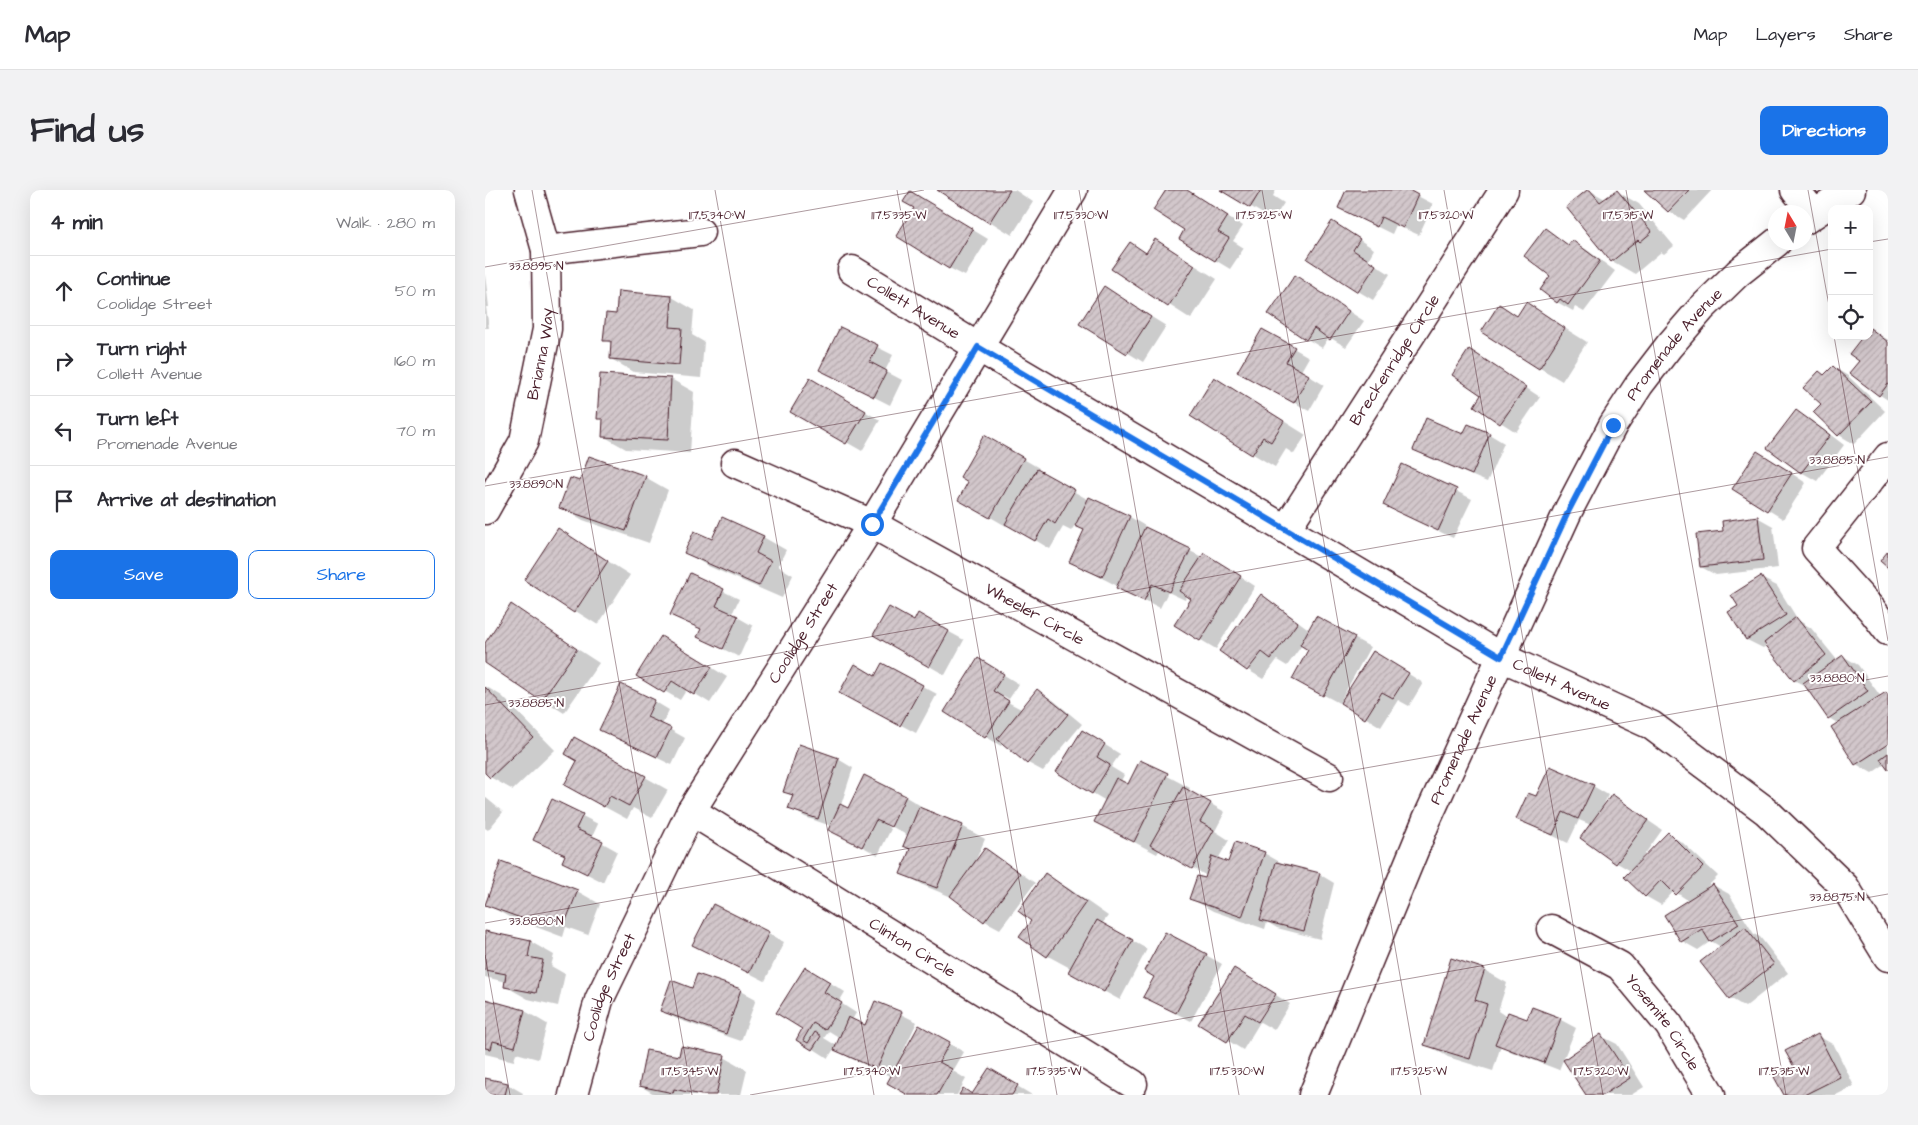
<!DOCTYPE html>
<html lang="en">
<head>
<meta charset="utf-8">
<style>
  :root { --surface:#fff; --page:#f2f2f3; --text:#2b2b33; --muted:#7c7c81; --line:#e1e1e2; --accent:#1a73e8 }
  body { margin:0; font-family:"Architects Daughter",sans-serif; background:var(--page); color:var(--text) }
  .controls { position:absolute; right:15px; top:15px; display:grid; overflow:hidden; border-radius:10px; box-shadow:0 5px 20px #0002 }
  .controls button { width:45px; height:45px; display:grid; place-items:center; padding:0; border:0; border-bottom:1px solid var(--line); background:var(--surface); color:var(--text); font:25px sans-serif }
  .compass { position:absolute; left:1283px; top:15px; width:45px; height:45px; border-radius:50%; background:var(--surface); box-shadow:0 5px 20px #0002; rotate:350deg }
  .stop { position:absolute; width:15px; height:15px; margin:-11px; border:4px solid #1a73e8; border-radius:50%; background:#fff }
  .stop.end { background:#1a73e8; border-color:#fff; box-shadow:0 1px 5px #0008 }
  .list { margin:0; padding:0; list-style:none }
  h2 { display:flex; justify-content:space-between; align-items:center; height:65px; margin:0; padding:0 20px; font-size:21px }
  h2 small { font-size:16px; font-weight:400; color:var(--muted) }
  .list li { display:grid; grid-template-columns:32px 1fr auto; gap:15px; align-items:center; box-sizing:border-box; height:70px; padding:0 20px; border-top:1px solid var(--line) }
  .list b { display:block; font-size:19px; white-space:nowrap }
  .list p { margin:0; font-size:16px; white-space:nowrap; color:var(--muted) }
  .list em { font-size:16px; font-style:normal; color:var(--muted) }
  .actions { display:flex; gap:10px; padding:15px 20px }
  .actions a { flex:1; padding:11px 0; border:1px solid var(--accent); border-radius:10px; text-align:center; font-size:18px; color:var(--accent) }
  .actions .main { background:var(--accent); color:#fff }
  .icon { flex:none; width:28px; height:28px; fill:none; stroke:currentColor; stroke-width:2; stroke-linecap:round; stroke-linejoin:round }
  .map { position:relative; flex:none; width:1403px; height:905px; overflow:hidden; border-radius:10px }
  header { display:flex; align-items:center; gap:30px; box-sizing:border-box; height:70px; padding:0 25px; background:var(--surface); border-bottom:1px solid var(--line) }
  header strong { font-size:24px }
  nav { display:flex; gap:28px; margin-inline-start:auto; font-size:18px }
  .intro { display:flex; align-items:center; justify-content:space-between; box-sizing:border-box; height:120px; padding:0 30px }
  h1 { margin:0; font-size:35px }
  .button { padding:12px 22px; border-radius:10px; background:var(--accent); color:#fff; font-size:18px; font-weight:700 }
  main { display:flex; gap:30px; padding:0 30px }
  aside { flex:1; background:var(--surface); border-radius:10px; box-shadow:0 5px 20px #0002 }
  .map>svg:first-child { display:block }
</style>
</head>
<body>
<header>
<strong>Map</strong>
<nav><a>Map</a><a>Layers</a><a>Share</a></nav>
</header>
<div class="intro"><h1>Find us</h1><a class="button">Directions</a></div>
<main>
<aside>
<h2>4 min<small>Walk · 280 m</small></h2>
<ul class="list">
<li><svg class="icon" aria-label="ahead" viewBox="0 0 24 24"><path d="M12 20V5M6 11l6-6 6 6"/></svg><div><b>Continue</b><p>Coolidge Street</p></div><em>50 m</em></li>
<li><svg class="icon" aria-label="right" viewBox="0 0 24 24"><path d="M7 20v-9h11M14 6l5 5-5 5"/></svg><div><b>Turn right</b><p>Collett Avenue</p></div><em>160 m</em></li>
<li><svg class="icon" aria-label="left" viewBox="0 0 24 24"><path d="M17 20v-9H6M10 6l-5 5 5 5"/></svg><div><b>Turn left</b><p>Promenade Avenue</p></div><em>70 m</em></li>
<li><svg class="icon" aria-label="arrive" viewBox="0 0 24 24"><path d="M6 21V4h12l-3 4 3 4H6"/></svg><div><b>Arrive at destination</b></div></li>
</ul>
<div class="actions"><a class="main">Save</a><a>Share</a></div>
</aside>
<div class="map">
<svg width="1403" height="905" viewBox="0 0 1403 905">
  <defs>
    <pattern id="building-hatch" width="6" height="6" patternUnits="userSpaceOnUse" patternTransform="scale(1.25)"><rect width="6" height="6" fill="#d2c7cb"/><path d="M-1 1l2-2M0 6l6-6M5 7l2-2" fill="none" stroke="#b6aaae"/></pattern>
  </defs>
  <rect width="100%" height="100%" fill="#fff"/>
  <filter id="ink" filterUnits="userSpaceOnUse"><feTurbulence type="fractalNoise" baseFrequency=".02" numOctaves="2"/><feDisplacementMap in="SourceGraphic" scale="10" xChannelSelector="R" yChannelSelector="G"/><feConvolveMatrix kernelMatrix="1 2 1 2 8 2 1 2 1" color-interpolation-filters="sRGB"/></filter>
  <g filter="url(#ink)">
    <path fill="#0003" fill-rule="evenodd" d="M454 0H530L548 12 527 45Z
      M682 0H701L758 36 748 51 759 58 745 79 730 70 701 39Z
      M738 0H791L788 6 799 13 788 30Z
      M863 0H921L948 14 934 45 911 35 907 44 854 18Z
      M1104 0 1120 9 1131 1 1154 14 1189 56 1179 64 1176 62 1150 84 1127 71Z
      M1160 0H1227L1199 30 1184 21Z
      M440 11 503 49 480 86 464 78 430 18Z
      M1060 40 1084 55 1087 51 1102 60 1130 81 1099 122 1090 117 1088 121 1072 112Z
      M862 42 889 59 883 70 905 84 888 110 873 101Z
      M671 51 732 89 706 129 628 79 645 53 662 63Z
      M0 84 4 117H1L4 138H0Z
      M811 87 879 131 861 157 844 147 837 158 822 149Z
      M187 107 209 120 207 145 219 152 216 188 149 182 126 169 127 154 120 150 132 126Z
      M634 107 681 136 658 172 596 134Z
      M1041 114 1102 152 1077 191 1055 178 1033 127Z
      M356 139 408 165 400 181 417 190 405 215 336 180Z
      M1385 139 1403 150V210L1395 205 1375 171Z
      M777 140 824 167 816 181 839 195 824 221 754 181Z
      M985 161 1055 207 1031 242 990 216 998 205Z
      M1348 177 1363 186 1400 221 1369 254 1354 245 1337 214Z
      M186 189 209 202 205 263 141 259 118 246 119 231 114 228Z
      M325 190 395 230 377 261 307 221Z
      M752 202 821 245 809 264 801 259 790 277 768 264Z
      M1311 221 1326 230 1359 255 1332 291 1316 282 1284 258Z
      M1004 244 1019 253 1002 292 945 268 930 259 979 246Z
      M500 247 554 278 552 281 604 310 645 327 660 336 659 338 717 367 734 373 770 396 731 459 716 450 707 408 702 405 700 410 683 402 675 418 586 372 600 340 590 335 586 341 578 337 565 359 522 333 521 336 474 309 485 291Z
      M1288 271 1321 293 1298 329 1249 299Z
      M918 275 987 309 968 348 899 315Z
      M160 287 183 300 164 353 98 330 76 317 96 293Z
      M1272 327 1288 336 1293 378 1231 385 1216 377 1240 342Z
      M73 340 145 385 113 435 41 390Z
      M278 347 301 360 293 376 308 385 297 408 223 376 201 363 228 351Z
      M205 385 254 409 247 424 268 436 254 467 214 447 217 440 187 424Z
      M1276 388 1292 396 1313 430 1326 438 1352 470 1358 466 1373 475 1396 507 1401 504 1403 505V578L1400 574 1387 583 1371 574 1354 534 1344 528 1322 497 1309 490 1282 455 1278 458 1262 450 1245 423 1255 416Z
      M776 406 791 415 825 440 831 427 885 457 857 508 859 509 903 471 938 493 924 516 913 510 896 537 855 512 854 513 824 497 825 460 817 455 802 476 792 470 778 489 763 480Z
      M26 416 114 473 79 523 0 472V455Z
      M433 425 479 450 460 485 390 445 429 433Z
      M192 456 242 487 225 513 202 499 195 510 153 486Z
      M509 479 534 494 524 509 519 506 517 509 538 520 552 501 568 510 597 534 558 581 543 573 518 553 516 556 461 522Z
      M0 496 17 506 70 560 28 600 5 587 0 582Z
      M437 496 452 504 431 543 371 511Z
      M169 511 184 520 177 535 200 548 187 575 115 540Z
      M597 541 635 564 626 577 639 585 636 591 644 596 656 572 705 598 703 601 740 622 730 641 744 650 733 669 744 673 779 663 800 675 834 684 849 693 835 749 792 738 782 732 780 739 728 721 705 708 722 686 675 659 672 664 611 632 621 611 572 582Z
      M353 569 368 578 356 615 364 619 380 587 421 607 436 616 435 618 477 636 500 649 490 672 501 659 550 693 515 739 500 731 469 708 440 696 417 683 427 660 423 646 401 633 400 635 406 639 393 665 344 639 346 636 320 627 305 618 309 607 299 601Z
      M160 587 183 600 167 628 148 618 142 629 103 608Z
      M1108 596 1123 605 1117 618 1127 606 1177 640 1157 668 1158 669 1183 644 1198 653 1233 686 1219 700 1228 695 1244 704 1269 744 1275 747 1303 783 1260 817 1245 808 1236 757 1226 751 1213 760 1197 751 1204 711 1189 701 1176 715 1160 706 1146 681 1132 673 1106 635 1094 630 1083 653 1033 629 1052 608Z
      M0 607 18 622 3 640 0 638Z
      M68 611 113 634 107 647 132 661 118 692 78 672 81 666 50 650Z
      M561 685 583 698 623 726 617 734 662 759 635 810 600 791 587 779 563 766 536 746 547 730Z
      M92 701 115 714 103 745 81 737 78 747 24 727 1 714Z
      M229 716 299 752 280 791 224 763Z
      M0 743 46 752 69 765 66 776 80 784 73 816 43 809 20 796 21 792 0 787Z
      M681 743 737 774 706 831 675 815 671 786Z
      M999 780 1022 793 1013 821 1022 827 1042 831 1048 818 1076 830 1091 838 1074 880 1027 862 1016 855 1008 881 963 867 941 854Z
      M212 786 256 801 271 809 256 851 192 829 177 821 208 799Z
      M336 787 360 802 354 812 371 823 367 830 380 837 391 812 432 832 417 864 419 865 435 837 479 862 468 881 481 889 472 905H425L407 887 365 868 349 859 343 868 313 849 319 839ZM344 841 355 848 352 856 339 848Z
      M764 788 805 814 789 840 775 832 758 860 715 833Z
      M0 810 40 821 62 834 53 869 31 863 29 871 0 864Z
      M1116 846 1132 854 1159 897 1146 905H1102Z
      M1333 846 1349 855 1369 896 1351 905H1300L1310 878Z
      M239 867 262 880 256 905H171L155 896 195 868Z
      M519 888 547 905H488Z
      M0 889 22 894 38 903 37 905H0Z"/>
    <path fill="url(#building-hatch)" stroke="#4a1f2b" d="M452 0H525L504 33Z
      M681 0H702L743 26 733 42 744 48 730 71 694 49 699 40 668 20Z
      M735 0H776L765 18Z
      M861 0H924L933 5 918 38 896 27 892 37 853 18Z
      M1102 0H1105L1115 12 1132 0 1167 42 1155 52 1153 50 1126 72 1081 17Z
      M1159 0H1204L1183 22Z
      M425 1 488 39 464 79 411 46 429 18 418 12Z
      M847 31 875 49 868 60 891 75 873 102 822 69Z
      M1060 38 1083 55 1087 50 1115 71 1083 115 1075 109 1072 113 1055 100 1065 86 1039 66Z
      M670 49 710 75 683 117 626 79 645 52 661 63Z
      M810 85 864 121 845 150 829 138 821 150 783 124Z
      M619 96 666 127 642 164 594 134Z
      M133 101 187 106 185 137 197 138 194 175 125 169 126 151H118L121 123 131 124Z
      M1041 112 1080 138 1054 179 996 142 1014 114 1032 126Z
      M355 137 393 155 385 172 402 181 389 207 334 180Z
      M1385 138 1403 152V194L1394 206 1364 183 1374 171 1364 164 1378 146H1384Z
      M777 139 810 157 801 172 824 185 809 213 752 182Z
      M984 159 1041 197 1015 234 989 216 996 205 967 185Z
      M1348 176 1386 212 1353 246 1328 222 1336 214 1318 198 1334 181 1339 185Z
      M115 184 186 188 183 250 117 247 118 229H112Z
      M729 187 799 231 786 252 778 247 767 265 705 226Z
      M325 188 381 221 361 254 305 222Z
      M1311 220 1345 245 1316 283 1282 258Z
      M941 228 978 244 983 234 1005 243 987 285 928 260Z
      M499 245 539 268 505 328 473 310 483 292 475 287Z
      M1272 261 1307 283 1282 321 1247 299Z
      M104 266 161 286 141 341 74 318 85 288 95 291Z
      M917 274 972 299 953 341 898 315Z
      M552 279 590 300 570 334 563 329 550 351 520 334Z
      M604 307 645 326 617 387 584 372 599 340 590 336Z
      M1273 326 1278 370 1215 377 1211 344 1238 341 1237 331Z
      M237 327 279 346 271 363 286 371 274 396 199 363 209 341 227 349Z
      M660 337 706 359 684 402 667 394 659 411 631 398Z
      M73 338 123 371 89 423 39 390Z
      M1403 361V378L1395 371Z
      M719 363 756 386 715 451 689 435 706 409 694 401Z
      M205 383 239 399 231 416 253 426 238 459 212 447 216 439 185 425Z
      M1276 386 1301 425 1261 450 1243 422 1253 416 1246 405Z
      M776 404 813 432 786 469 777 462 762 481 734 461Z
      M26 414 92 459 56 511 0 473V453Z
      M404 417 429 431 433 423 464 441 444 477 388 445Z
      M831 426 870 447 838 506 807 489 823 460 815 455Z
      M1311 427 1341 465 1309 491 1279 453Z
      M176 446 227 477 209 505 187 491 179 503 151 486Z
      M888 461 924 483 908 508 897 502 880 529 855 513Z
      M1358 465 1383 501 1343 529 1318 493Z
      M493 468 519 484 508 501 524 511 500 548 459 522Z
      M397 473 438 495 415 536 354 503 370 474 390 486Z
      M136 494 170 510 162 527 186 538 172 567 114 540Z
      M0 497 48 547 5 588 0 583Z
      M552 499 583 524 542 574 512 549Z
      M1401 502 1403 505V554L1370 575 1346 537Z
      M597 540 620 554 612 567 625 575 607 604 571 582Z
      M89 547 161 586 144 616 125 606 119 617 79 595 92 571 80 564Z
      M314 554 354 568 333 629 303 619 308 605 298 602Z
      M1403 563V580L1395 569Z
      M655 570 683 583 649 652 609 632 631 588 643 594Z
      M1065 576 1109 595 1093 629 1078 622 1068 645 1031 629 1043 603 1051 606Z
      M379 585 421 606 406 637 391 630 377 657 343 640 355 614 363 618Z
      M698 597 726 613 715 632 729 640 707 679 665 655Z
      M1127 604 1163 630 1131 674 1095 648Z
      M67 609 98 624 91 639 118 651 102 684 77 672 80 665 48 650Z
      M434 617 478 635 452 698 415 684 425 659 418 656Z
      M1183 642 1218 677 1191 705 1176 690 1160 707 1139 687Z
      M750 652 780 662 757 727 704 709 712 686 720 688 727 666 743 672Z
      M500 658 535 683 499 732 465 706Z
      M16 671 93 700 80 733 59 725 55 735 0 715Z
      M791 672 835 683 819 741 775 730Z
      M560 683 601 712 562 767 534 747 546 731 533 721Z
      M1228 694 1254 734 1225 752 1217 739 1196 752 1179 725Z
      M228 714 284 742 264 783 207 755Z
      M612 730 648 750 619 802 583 782Z
      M1260 737 1289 774 1244 809 1215 772Z
      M0 741 46 751 43 767 58 770 51 803 19 797 21 784 0 780Z
      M680 742 722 764 691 823 658 807 669 787 659 781Z
      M966 768 1000 779 990 810 1002 814 985 869 939 855Z
      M320 777 345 792 339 802 357 813 340 840 328 833 318 850 323 853 330 842 336 846 327 860 311 850 317 839 291 823Z
      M749 778 791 804 773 832 760 824 742 852 713 834Z
      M212 784 256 799 241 844 175 821 186 790 207 798Z
      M0 809 40 820 30 857 8 851 6 859 0 858Z
      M390 811 417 822 392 879 349 860 363 827 380 835Z
      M1047 817 1076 828 1059 873 1010 854 1023 822 1042 829Z
      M434 835 465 852 454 872 467 879 452 905H423L402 893Z
      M1116 844 1145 888 1118 905H1101L1078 870Z
      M1333 844 1355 887 1319 905H1299L1289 887 1309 877 1300 861Z
      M196 856 240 865 231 905H216L189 899 188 903 154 896 161 860 194 866Z
      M504 878 533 895 527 905H474L478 898 487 904Z
      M0 888 23 893 20 905H0Z"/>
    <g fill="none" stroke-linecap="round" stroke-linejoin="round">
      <g stroke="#4a1f2b" stroke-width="31">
        <g id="street">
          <path d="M1310 0 1329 23"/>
          <path d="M61 60 215 42"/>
          <path d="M1403 267 1331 358 1387 420 1403 441"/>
          <path id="s1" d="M250 273 387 334 844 587"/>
          <path id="s2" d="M0 320 39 251 62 139 61 60 44 0"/>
          <path id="s3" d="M801 339 1019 0"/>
          <path id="s4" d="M206 621 648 894"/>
          <path id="s5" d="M1066 739 1135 776 1184 835 1226 905"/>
          <path id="s6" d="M88 905 114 810 206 621 387 334 588 0"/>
        </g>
      </g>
      <g stroke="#4a1f2b" stroke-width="31">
        <g id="secondary">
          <path d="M1320 30 1366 0"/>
          <path id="s7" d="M367 80 493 157 1016 467 1166 535 1281 621 1360 697 1403 767"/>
          <path id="s8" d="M828 905 942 629 1084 319 1128 235 1154 195 1184 156 1216 119 1253 83 1292 52"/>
        </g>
      </g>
      <use href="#street" stroke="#fff" stroke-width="28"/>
      <use href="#secondary" stroke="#fff" stroke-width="28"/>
    </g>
  </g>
  <g fill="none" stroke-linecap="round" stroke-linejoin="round" filter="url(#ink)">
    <path stroke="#1a73e8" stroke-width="6" d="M387 334 493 157 1016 467 1084 320 1128 235"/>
  </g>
  <path fill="none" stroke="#4a1f2b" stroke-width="1" stroke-opacity="0.45" d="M47 0 207 905M230 0 389 905M412 0 572 905M594 0 754 905M777 0 936 905M959 0 1118 905M1141 0 1301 905M1323 0 1347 132M1384 52 1403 49M0 77 439 0M1349 146 1403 451M0 296 1347 59M0 515 1403 267M0 733 1403 486M0 765 25 905M265 905 1403 704"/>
  <g text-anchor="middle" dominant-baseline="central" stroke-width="4" stroke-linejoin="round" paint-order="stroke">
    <g font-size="16" fill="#4a1f2b" stroke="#fff">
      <text stroke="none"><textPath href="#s7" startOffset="72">Collett Avenue</textPath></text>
      <text stroke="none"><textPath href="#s8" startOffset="836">Promenade Avenue</textPath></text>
      <text stroke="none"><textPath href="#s2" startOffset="168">Brianna Way</textPath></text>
      <text stroke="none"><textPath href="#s3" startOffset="201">Breckenridge Circle</textPath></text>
      <text stroke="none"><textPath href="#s1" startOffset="336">Wheeler Circle</textPath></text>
      <text stroke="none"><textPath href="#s6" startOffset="519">Coolidge Street</textPath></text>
      <text stroke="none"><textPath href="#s7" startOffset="822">Collett Avenue</textPath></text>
      <text stroke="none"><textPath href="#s8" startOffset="386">Promenade Avenue</textPath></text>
      <text stroke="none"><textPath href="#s4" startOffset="260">Clinton Circle</textPath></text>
      <text stroke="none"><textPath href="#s6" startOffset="114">Coolidge Street</textPath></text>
      <text stroke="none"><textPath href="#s5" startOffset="149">Yosemite Circle</textPath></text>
    </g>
  </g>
  <g font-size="12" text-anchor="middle" fill="#4a1f2b" stroke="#fff" stroke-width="4" stroke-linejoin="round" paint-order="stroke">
    <text x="232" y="29">117.5340°W</text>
    <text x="414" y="29">117.5335°W</text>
    <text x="596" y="29">117.5330°W</text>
    <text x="779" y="29">117.5325°W</text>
    <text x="961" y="29">117.5320°W</text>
    <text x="1143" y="29">117.5315°W</text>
    <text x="51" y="80">33.8895°N</text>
    <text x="1352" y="274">33.8885°N</text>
    <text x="51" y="298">33.8890°N</text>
    <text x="1352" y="492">33.8880°N</text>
    <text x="51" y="517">33.8885°N</text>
    <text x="1352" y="711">33.8875°N</text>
    <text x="51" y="735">33.8880°N</text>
    <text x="205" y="885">117.5345°W</text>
    <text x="387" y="885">117.5340°W</text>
    <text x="569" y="885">117.5335°W</text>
    <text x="752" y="885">117.5330°W</text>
    <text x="934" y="885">117.5325°W</text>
    <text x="1116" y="885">117.5320°W</text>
    <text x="1299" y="885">117.5315°W</text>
  </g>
</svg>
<div class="controls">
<button>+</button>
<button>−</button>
<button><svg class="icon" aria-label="locate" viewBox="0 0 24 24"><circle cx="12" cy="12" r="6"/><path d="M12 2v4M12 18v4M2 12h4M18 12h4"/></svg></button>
</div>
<svg class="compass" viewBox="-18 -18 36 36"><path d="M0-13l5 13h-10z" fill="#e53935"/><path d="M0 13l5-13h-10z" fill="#7c7c81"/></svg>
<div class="stop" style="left:387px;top:334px"></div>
<div class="stop end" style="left:1128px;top:235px"></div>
</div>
</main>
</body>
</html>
